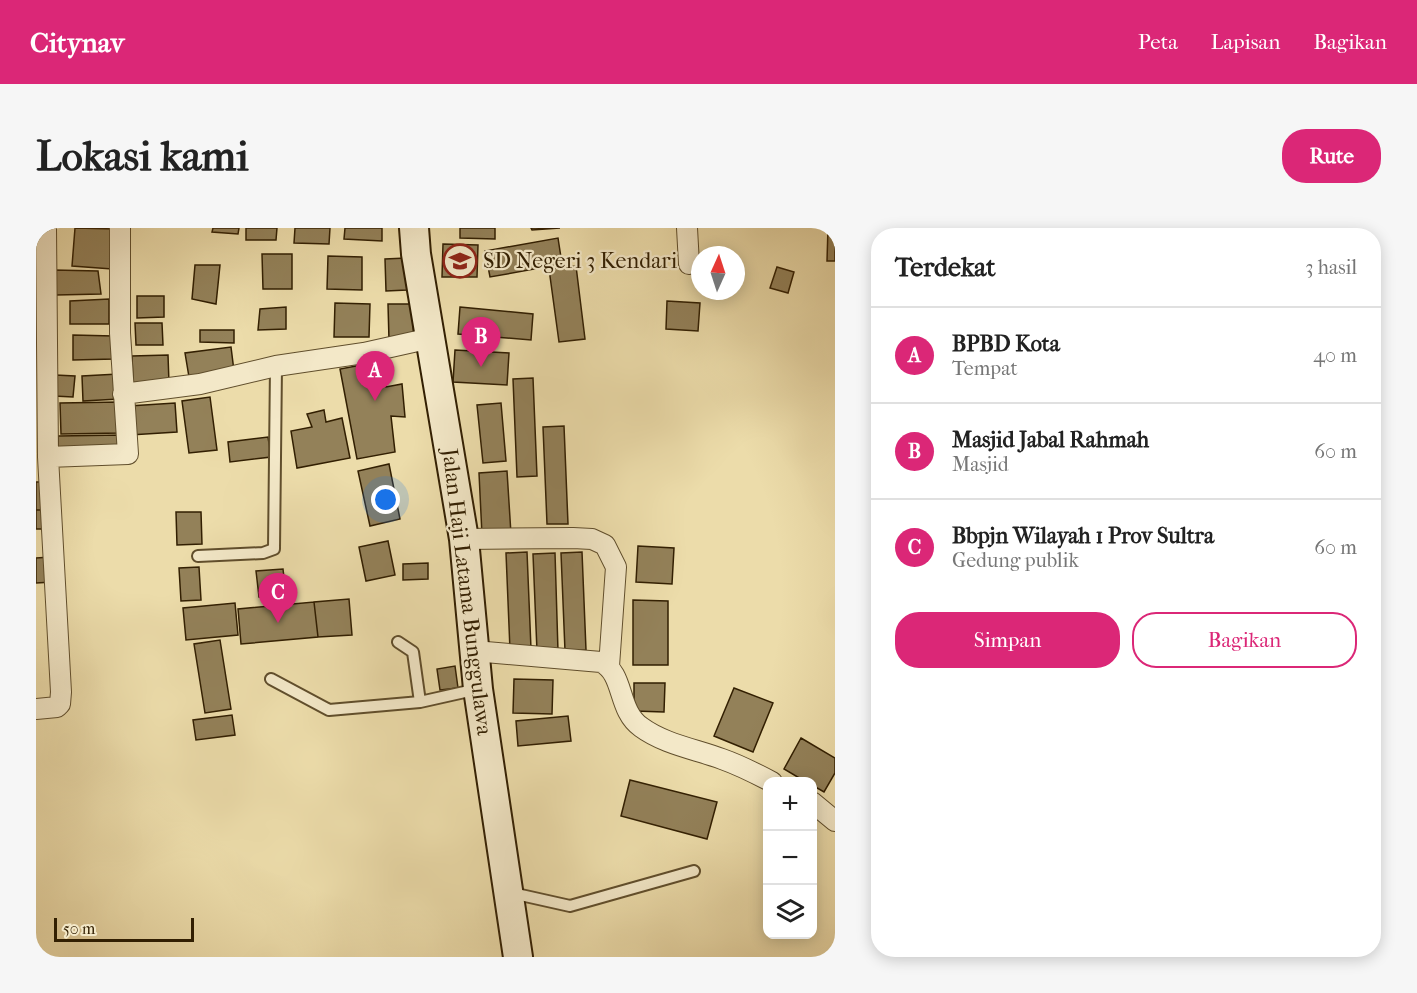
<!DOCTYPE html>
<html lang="id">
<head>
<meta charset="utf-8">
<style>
  :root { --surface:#fff; --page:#f6f6f6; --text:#222; --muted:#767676; --line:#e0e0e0; --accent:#db2777 }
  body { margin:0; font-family:"IM FELL French Canon",serif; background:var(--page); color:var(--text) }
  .controls { position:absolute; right:18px; bottom:18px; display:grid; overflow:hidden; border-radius:12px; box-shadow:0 3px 15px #0003 }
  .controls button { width:54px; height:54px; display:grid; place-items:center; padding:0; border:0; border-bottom:2px solid var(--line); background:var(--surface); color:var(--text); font:30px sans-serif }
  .compass { position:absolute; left:655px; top:18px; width:54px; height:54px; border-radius:50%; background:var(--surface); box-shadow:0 3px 15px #0003; rotate:3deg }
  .scale { position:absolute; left:18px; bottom:15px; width:140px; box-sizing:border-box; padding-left:6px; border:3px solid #321f02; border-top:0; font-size:16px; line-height:21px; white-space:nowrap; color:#321f02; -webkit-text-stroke:4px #f3e8c8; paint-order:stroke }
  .you { position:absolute; left:350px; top:272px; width:21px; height:21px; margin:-15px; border:4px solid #fff; border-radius:50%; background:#1a73e8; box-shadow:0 0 0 9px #1a73e833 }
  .badge { display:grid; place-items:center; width:39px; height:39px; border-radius:50%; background:var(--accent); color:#fff; font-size:20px; font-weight:700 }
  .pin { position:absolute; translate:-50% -50px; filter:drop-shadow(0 2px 3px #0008) }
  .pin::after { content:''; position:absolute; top:32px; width:21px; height:18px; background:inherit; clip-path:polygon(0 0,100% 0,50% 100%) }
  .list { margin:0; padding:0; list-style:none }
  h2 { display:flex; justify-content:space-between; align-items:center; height:78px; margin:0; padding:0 24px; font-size:26px }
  h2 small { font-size:20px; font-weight:400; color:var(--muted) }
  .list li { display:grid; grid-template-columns:39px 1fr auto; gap:18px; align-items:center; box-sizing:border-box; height:96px; padding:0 24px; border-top:2px solid var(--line) }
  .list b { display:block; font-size:22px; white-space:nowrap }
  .list p { margin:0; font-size:20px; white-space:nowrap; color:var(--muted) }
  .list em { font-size:20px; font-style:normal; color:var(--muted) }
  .actions { display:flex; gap:12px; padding:18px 24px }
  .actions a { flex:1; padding:14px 0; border:2px solid var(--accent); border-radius:24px; text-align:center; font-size:21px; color:var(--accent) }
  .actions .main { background:var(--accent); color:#fff }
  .icon { flex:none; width:33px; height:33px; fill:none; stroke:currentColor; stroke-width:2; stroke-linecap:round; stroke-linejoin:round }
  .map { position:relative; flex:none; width:799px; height:729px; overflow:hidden; border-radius:24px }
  header { display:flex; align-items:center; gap:36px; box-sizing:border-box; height:84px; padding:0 30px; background:var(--accent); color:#fff }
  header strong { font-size:28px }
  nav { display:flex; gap:33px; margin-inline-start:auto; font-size:21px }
  .intro { display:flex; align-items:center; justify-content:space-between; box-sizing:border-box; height:144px; padding:0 36px }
  h1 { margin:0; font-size:42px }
  .button { padding:15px 27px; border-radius:24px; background:var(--accent); color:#fff; font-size:21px; font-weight:700 }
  main { display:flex; gap:36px; padding:0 36px }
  aside { flex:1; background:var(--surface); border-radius:24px; box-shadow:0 3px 15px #0003 }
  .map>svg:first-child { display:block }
</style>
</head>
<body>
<header>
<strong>Citynav</strong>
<nav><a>Peta</a><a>Lapisan</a><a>Bagikan</a></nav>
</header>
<div class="intro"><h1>Lokasi kami</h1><a class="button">Rute</a></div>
<main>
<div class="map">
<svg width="799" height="729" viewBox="0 0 799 729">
  <rect width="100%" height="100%" fill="#ecdcaa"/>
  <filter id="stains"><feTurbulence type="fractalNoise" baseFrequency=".00333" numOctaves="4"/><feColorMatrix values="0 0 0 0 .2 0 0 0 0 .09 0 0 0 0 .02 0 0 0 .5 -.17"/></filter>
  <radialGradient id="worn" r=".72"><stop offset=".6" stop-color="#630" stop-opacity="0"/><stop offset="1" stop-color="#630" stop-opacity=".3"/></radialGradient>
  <path fill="#938159" stroke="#321f02" stroke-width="1.5" d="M39 0 80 1 76 41 36 38Z
    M177 0H203L202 6 176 4Z
    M210 0H241L240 12H210Z
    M259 0H294L293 16 258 15Z
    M309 0H346V13L308 11Z
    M424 0H459V11L424 10Z
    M495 0H524L496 2Z
    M792 0H799V33H791Z
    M522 10 526 36 454 49 449 23Z
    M407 16 442 17 441 49H406Z
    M226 26H256V61H227Z
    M292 28 326 29V62L291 61Z
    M370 30 371 62 350 63 349 31Z
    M159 37H184L180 76 156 71Z
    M540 38 549 111 523 114 513 41Z
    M741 39 758 44 752 65 734 60Z
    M18 42 62 43 65 66 20 67Z
    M101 68H128V89L101 90Z
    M73 71V96H34V73Z
    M631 73 664 75 662 103 630 101Z
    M299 75 334 76 333 109H298Z
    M352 76H376L378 111 353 112Z
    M250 79V101L222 102 224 81Z
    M424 79 497 86 495 112 422 106Z
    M99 95H126L127 117H100Z
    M164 102H198V115L164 114Z
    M37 107 77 108 78 131 37 132Z
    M195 119 198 143 153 149 149 125Z
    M419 122 473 125 471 157 417 154Z
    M132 127 133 155 97 156 96 128Z
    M341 134 350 159 366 156 369 189 355 188 359 224 321 231 304 141Z
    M82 146 83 171 47 173 46 148Z
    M19 147 39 148 37 169 18 168Z
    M497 150 501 248 481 249 477 151Z
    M174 169 181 222 153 225 146 173Z
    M84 174 85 205 25 206 24 175Z
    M139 175 141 204 94 207 93 178Z
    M465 175 470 233 447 235 441 177Z
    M288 182 290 194 306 190 314 230 261 240 255 203 276 199 271 186Z
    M528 198 532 296H511L507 199Z
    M86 207 87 225 22 226V208Z
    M232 209 235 229 194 234 192 214Z
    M353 236 364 291 334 298 322 243Z
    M471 243 475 306 446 307 443 245Z
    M0 254H8V282H0Z
    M0 282H8L7 301H0Z
    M140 284H165L166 316 141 317Z
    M352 313 359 347 330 353 323 319Z
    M602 318 638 320 636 356 600 354Z
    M491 324 495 421 474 422 470 325Z
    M546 324 550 422 529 423 525 325Z
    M519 325 522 423H501L497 326Z
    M14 329 16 354 0 355V330Z
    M392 335V351L367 352V336Z
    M163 339 165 372 145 373 143 340Z
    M247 341 250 367 223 369 220 343Z
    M313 371 316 407 282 409 278 374Z
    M597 372 632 373V437H597Z
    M278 374 282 409 205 416 202 381Z
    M199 375 202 407 150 412 147 380Z
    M184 412 195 481 169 485 158 416Z
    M419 438 422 460 404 462 401 441Z
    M478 451 517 452 516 486 477 485Z
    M598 455H629L628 484 598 483Z
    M698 460 737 475 717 524 678 508Z
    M196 487 199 507 160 512 157 492Z
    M532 488 535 513 482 518 480 493Z
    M765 510 799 530V545L788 564 776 557V554H770L748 541Z
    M594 552 681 574 671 611 585 588Z"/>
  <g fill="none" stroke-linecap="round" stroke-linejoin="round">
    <g stroke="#604e2c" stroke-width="14">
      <path id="lane" d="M162 328 227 325 238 321 240 138
        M362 414 377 424 384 474
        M235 451 293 482 384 474 442 461
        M476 665 534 678 658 643"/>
    </g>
    <g stroke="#604e2c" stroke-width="22">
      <path id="street" d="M651 0 653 36
        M87 166 164 156 240 138 328 125 395 110
        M12 229 92 226 84 105V0
        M428 311 537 310 556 311 569 317 580 339 573 438
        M438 423 565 434C589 446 581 482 605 499 628 516 659 521 686 531 703 537 719 545 736 554
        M0 481 21 479 24 476 25 464 12 229 10 0
        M776 574 799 593"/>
    </g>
    <g stroke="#321f02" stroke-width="32">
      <path id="secondary" d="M378 0 380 26 428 311 442 461 482 729"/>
    </g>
    <use href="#lane" stroke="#f3e8c8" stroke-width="10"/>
    <use href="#street" stroke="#f3e8c8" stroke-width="20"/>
    <use href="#secondary" stroke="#f3e8c8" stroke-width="28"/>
  </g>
  <defs>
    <g id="school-ring" transform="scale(1.725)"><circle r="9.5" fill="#f3e8c8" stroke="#8f2418" stroke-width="1.5"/><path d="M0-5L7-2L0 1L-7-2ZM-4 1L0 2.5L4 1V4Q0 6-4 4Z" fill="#8f2418"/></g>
  </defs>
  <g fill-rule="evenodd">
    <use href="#school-ring" x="424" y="33"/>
  </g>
  <g text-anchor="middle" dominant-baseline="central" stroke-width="4.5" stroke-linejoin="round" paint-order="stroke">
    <g font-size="22" fill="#321f02" stroke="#f3e8c8" text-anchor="start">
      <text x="447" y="33">SD Negeri 3 Kendari</text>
    </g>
    <g font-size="22" fill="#321f02" stroke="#f3e8c8">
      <text transform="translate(431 364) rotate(83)">Jalan Haji Latama Bunggulawa</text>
    </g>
  </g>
  <rect width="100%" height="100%" filter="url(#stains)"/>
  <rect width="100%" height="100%" fill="url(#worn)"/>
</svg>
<div class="controls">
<button>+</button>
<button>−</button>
<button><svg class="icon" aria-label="layers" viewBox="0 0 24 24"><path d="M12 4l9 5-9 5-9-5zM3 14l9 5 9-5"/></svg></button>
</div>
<svg class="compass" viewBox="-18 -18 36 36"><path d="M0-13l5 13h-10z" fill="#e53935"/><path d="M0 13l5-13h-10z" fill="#767676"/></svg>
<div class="scale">50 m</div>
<div class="you"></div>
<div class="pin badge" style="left:339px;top:173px">A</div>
<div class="pin badge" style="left:445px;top:139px">B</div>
<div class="pin badge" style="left:242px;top:395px">C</div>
</div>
<aside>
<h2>Terdekat<small>3 hasil</small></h2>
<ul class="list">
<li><span class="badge">A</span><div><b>BPBD Kota</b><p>Tempat</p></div><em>40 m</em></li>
<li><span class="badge">B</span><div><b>Masjid Jabal Rahmah</b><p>Masjid</p></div><em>60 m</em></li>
<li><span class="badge">C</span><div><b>Bbpjn Wilayah 1 Prov Sultra</b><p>Gedung publik</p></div><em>60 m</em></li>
</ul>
<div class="actions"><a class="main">Simpan</a><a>Bagikan</a></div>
</aside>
</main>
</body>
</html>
